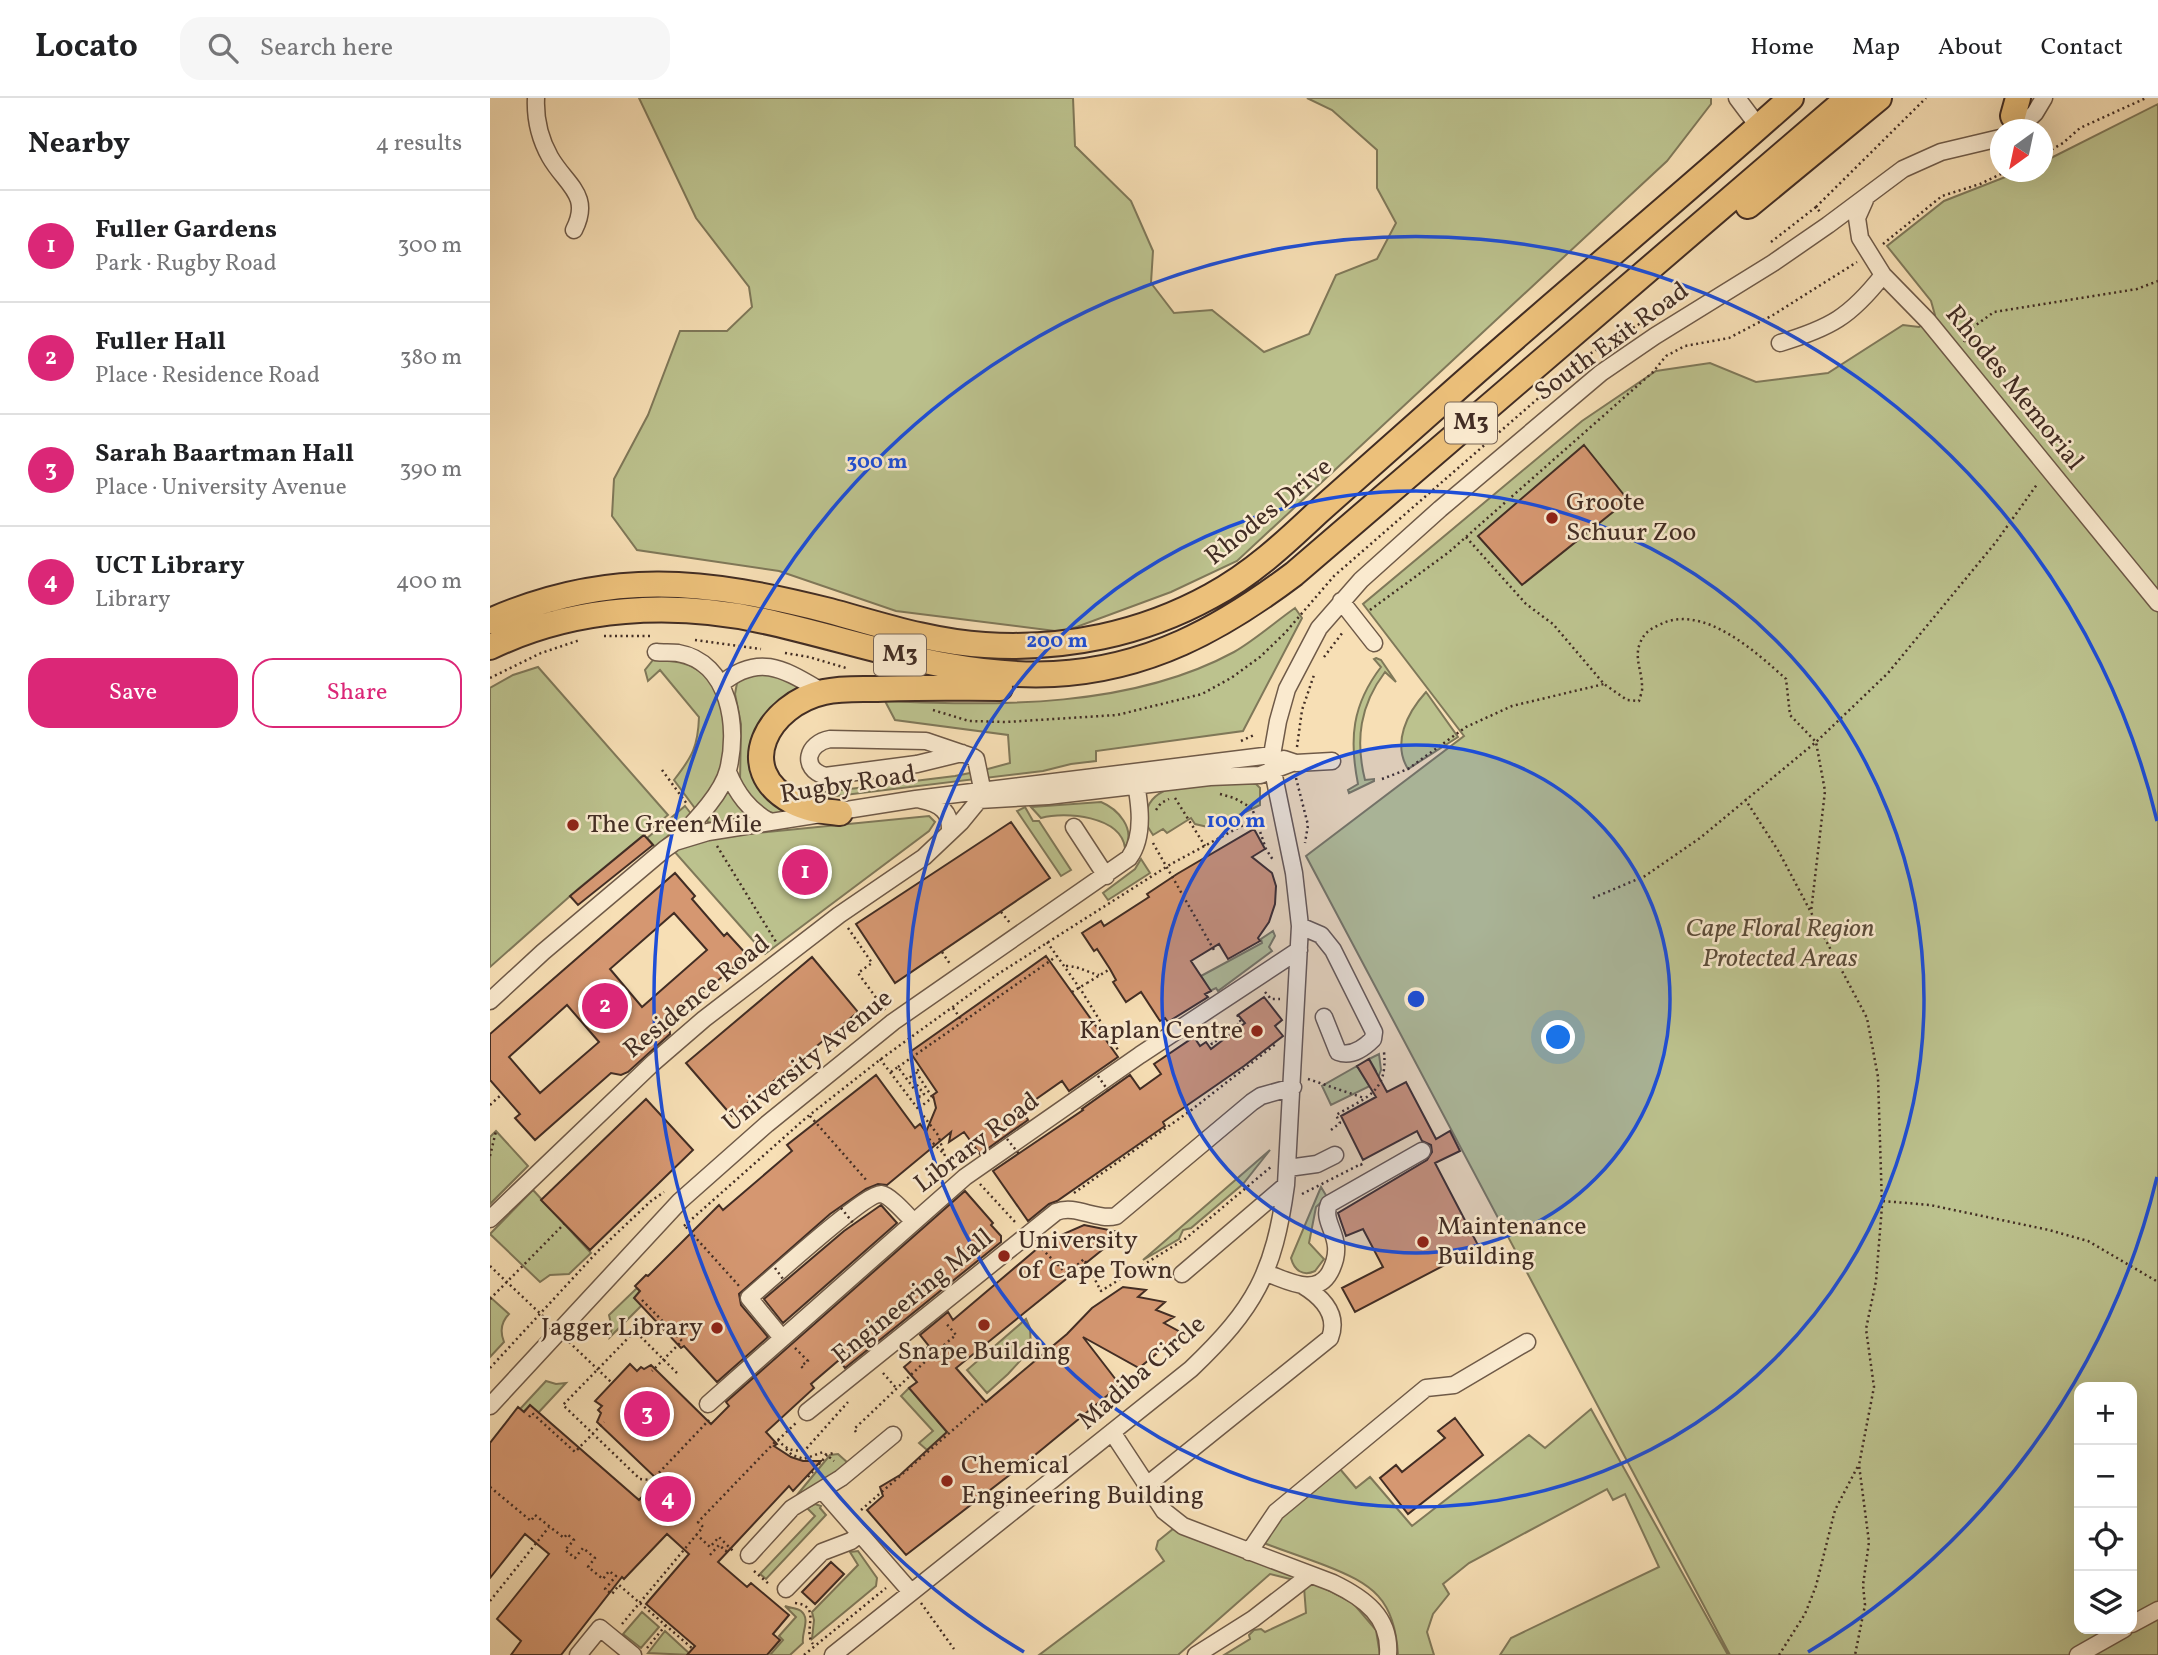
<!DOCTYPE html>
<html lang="en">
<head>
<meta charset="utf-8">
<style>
  :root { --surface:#fff; --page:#f6f6f6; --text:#202124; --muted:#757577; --line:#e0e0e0; --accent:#db2777 }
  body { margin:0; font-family:Vollkorn,serif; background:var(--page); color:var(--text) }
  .controls { position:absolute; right:21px; bottom:21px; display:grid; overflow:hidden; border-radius:14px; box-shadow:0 7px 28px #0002 }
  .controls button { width:63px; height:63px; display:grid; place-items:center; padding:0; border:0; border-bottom:2px solid var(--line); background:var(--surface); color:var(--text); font:35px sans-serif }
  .compass { position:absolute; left:1500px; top:21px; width:63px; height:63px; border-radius:50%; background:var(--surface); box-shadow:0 7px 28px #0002; rotate:213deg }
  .you { position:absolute; left:1069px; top:940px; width:24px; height:24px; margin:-18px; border:5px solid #fff; border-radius:50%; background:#1a73e8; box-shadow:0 0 0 10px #1a73e833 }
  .badge { display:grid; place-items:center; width:46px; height:46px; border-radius:50%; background:var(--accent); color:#fff; font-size:23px; font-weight:700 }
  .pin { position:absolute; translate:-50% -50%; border:4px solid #fff; box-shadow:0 2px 7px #0006 }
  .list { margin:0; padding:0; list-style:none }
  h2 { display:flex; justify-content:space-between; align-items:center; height:91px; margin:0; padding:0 28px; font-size:30px }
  h2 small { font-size:23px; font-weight:400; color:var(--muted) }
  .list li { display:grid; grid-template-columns:46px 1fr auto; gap:21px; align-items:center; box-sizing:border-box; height:112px; padding:0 28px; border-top:2px solid var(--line) }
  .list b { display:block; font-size:26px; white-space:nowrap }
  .list p { margin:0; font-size:23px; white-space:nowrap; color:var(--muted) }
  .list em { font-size:23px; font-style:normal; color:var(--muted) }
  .actions { display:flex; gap:14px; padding:21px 28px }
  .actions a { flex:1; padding:16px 0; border:2px solid var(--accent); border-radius:21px; text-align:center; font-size:24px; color:var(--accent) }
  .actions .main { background:var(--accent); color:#fff }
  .icon { flex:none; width:38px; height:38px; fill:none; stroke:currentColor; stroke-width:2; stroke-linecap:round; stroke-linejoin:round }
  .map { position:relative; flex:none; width:1668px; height:1557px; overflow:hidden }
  header { display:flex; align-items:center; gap:42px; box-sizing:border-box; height:98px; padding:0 35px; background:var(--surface); border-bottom:2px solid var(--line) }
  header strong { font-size:33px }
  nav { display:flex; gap:38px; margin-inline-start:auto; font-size:24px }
  .search { width:490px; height:63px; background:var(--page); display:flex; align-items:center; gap:18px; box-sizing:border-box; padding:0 24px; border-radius:21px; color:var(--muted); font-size:26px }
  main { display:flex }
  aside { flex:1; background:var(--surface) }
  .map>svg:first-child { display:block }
</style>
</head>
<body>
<header>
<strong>Locato</strong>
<div class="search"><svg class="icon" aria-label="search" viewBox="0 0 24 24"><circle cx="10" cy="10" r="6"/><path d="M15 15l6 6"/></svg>Search here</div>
<nav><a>Home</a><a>Map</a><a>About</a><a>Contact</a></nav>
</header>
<main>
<aside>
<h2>Nearby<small>4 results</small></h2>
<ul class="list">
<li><span class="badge">1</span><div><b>Fuller Gardens</b><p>Park · Rugby Road</p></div><em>300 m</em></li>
<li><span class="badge">2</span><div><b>Fuller Hall</b><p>Place · Residence Road</p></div><em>380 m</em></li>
<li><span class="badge">3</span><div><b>Sarah Baartman Hall</b><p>Place · University Avenue</p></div><em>390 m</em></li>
<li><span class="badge">4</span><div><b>UCT Library</b><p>Library</p></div><em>400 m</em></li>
</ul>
<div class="actions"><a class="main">Save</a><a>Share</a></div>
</aside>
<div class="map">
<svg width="1668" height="1557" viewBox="0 0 1668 1557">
  <rect width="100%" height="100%" fill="#f7dfb5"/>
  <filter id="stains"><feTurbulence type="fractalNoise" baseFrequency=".00286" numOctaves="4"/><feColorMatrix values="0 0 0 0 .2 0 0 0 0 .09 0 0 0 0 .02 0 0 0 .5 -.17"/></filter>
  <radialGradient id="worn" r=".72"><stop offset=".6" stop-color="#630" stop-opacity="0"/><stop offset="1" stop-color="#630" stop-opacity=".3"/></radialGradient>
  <path fill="#bcc28e" stroke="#7f7859" stroke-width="2" fill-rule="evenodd" d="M149 0H583L585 48 641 103 663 153 661 185 684 215 722 212 774 254 819 236 846 177 887 161 906 125 887 90V52L842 12 817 0H1221V6L1177 63 747 463 681 494 573 534 406 513 289 473 147 452 122 418 124 381 158 317 190 233H237L262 209 259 189 206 120Z
    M1668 6V1557H1240L816 758 974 638 873 506 1092 323 1166 273 1220 265 1266 284 1338 275 1413 227 1429 229 1445 217 1441 203 1397 148 1454 103 1528 74H1552L1553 64ZM1589 1289H1642V1531H1589Z
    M805 510 812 520 753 633 606 653V663L581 666 553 673 495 680 494 672 520 665 518 637 405 622 395 603C509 608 641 610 744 554 765 542 785 524 805 510Z
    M886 560 891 562 906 584 895 574C870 607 865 642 875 682L884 681V683L859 695 858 692 868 686C859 641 862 607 891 569L884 561Z
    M163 562C181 562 200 564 214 577 239 600 239 657 226 685 221 695 213 704 207 713L184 682C202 659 208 649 209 619L170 572 158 583 155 572Z
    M48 569 178 717 88 791 0 869V590L23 577Z
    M262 573 292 579 310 590 269 639 304 713 286 716 277 713 262 701 250 684 251 626 245 596 247 585 253 577Z
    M936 594 968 639 918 671C902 645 917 615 936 594Z
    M485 674 486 681 322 701 312 694 327 695 465 678Z
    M749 684 766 686 770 690V707L722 730 705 726 701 720 677 735 673 731 663 737 656 726C656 721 656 714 658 709 668 681 725 685 749 684Z
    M238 690 266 721 228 726 218 724 217 722Z
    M611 704C628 711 646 731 635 750 631 718 575 713 551 720L541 709Z
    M195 708 202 717 165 749 157 740Z
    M535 709 543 723H549L581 772 571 778 527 713Z
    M439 718 445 724 439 733 275 856 183 752 216 740Z
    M651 761 660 775 618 802 613 795 645 771Z
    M783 833 785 838 779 849 782 853 728 893 726 890 720 893 711 878 772 845 771 841Z
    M889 956 891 972 886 985 841 1007 832 988 867 968 875 980 886 973 879 961Z
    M6 1033 38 1068 0 1106V1039Z
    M780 1052 753 1086 701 1130 693 1132 689 1141 653 1162Z
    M831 1089 837 1099 826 1109 819 1145 834 1161 825 1173C813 1179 804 1172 801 1160Z
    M43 1092 101 1155 79 1176 60 1177 50 1184 0 1136Z
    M147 1190 150 1194 151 1208 120 1239 122 1230 119 1217Z
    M0 1199 19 1216C11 1224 10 1234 14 1244L0 1259Z
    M536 1221 540 1230 541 1251 518 1276 497 1295 477 1272Z
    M56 1283 66 1286 76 1285 48 1315 40 1308 33 1314 30 1311Z
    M419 1290 457 1334 437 1352 429 1345 443 1333 411 1298Z
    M1101 1311 1238 1557H1010L1021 1540 1169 1469 1135 1396 1123 1402 1117 1391 979 1465 953 1486 959 1496 943 1516 937 1534 944 1557H908C905 1501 883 1486 834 1467 813 1459 792 1452 771 1444L789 1420 850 1371 866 1390 880 1379 922 1428 1039 1337 1055 1350Z
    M348 1356 358 1365 341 1381 307 1397 340 1357Z
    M325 1406 331 1408 330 1410 336 1417 276 1481 270 1476 325 1418 317 1410Z
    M683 1431 811 1478 863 1505 886 1532 890 1557H734L760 1541 759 1537 764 1532 771 1531 775 1534 816 1515 814 1489 804 1482 780 1476 688 1557H549L674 1463 666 1451 668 1443Z
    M368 1453 387 1480 386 1488 322 1541 324 1522 322 1514 368 1467 360 1454Z
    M295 1508C299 1510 307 1510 311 1513 321 1521 311 1535 313 1545L300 1557H280L293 1542 289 1538 306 1519Z
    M152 1514 169 1529 151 1550 133 1536Z
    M175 1533 201 1557 158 1555Z"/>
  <path fill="#d59771" stroke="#422d24" stroke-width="2" fill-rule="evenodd" d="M1094 347 1138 402 1032 487 988 438Z
    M521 724 560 780 405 885 366 826Z
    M764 731 775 751 762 759 782 775 786 788 785 806 779 824 768 840 770 843 738 861 729 846 701 863 721 893 715 896 718 899 678 924 675 920 670 923 651 894 636 904 623 884 626 882 620 871 607 851 604 853 592 835 611 823 614 828 659 799 657 796 687 776Z
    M154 737 163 747 88 807 80 798Z
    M185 775 205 798 202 801 234 838 237 835 258 858 179 922 180 936 138 974 131 977 121 975 45 1042 25 1020 30 1016 0 982V936ZM184 815 217 852 152 909 120 871ZM77 907 109 944 50 995 19 959Z
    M556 858 628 959 579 993 572 983 532 1011 538 1022 490 1056 474 1034 459 1044 461 1034 397 1087 388 1086 376 1091 340 1116 249 1196 251 1207 278 1239 227 1284 194 1248 191 1250 144 1200 150 1193 145 1188 156 1177 158 1178 229 1107 233 1112 302 1053 297 1047 386 977 425 1030 430 1026 436 1034 446 1010 443 997 447 994 420 954Z
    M322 859 368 914 311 961 313 963 299 975 297 972 242 1018 196 965Z
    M774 899 792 922 785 928 793 938 754 968 673 1024 675 1028 567 1103 559 1106 538 1123 503 1073 593 1012 592 1011 640 977 650 991 671 976 664 966 704 939 710 948 716 944 721 951 755 925 748 917Z
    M879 961 897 994 916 984 946 1041 960 1033 970 1053 945 1065 989 1149 865 1214 852 1190 893 1169 873 1131 856 1138 848 1115 937 1062 942 1054 941 1047 932 1043 927 1033 873 1062 851 1018 886 999 867 968Z
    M156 1001 203 1052 100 1152 51 1102Z
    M475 1093 503 1125 501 1127 511 1138V1144L355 1270 349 1262 321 1286 324 1290 276 1334 287 1346 284 1348 301 1359 313 1363H331L303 1393 299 1388 228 1464 257 1489 261 1485 299 1517 283 1536 290 1542 277 1557H197L205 1548 156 1506 199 1456 177 1436 134 1481 132 1479 71 1557H21L31 1543 7 1521 59 1456 35 1436 0 1480V1345L28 1309 34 1314 40 1307 149 1402 168 1382 107 1324 111 1315 108 1312 112 1308 105 1303 140 1266 147 1273 151 1269 154 1271 161 1267 221 1326 239 1308 236 1304Z
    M391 1107 407 1125 293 1225 274 1201 354 1133Z
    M594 1127 629 1134 618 1143 622 1144 466 1270 496 1304 577 1236 602 1210 633 1189 656 1192 648 1199 675 1204 666 1212 684 1219 674 1225 692 1235 649 1270 593 1239 630 1287 539 1362 416 1457 377 1412 393 1398 390 1389 410 1377 457 1334 419 1290 427 1284 414 1269 439 1248 430 1237 458 1214 463 1222 555 1144Z
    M965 1320 993 1357 918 1416 890 1380 906 1367 912 1374 955 1340 948 1333Z
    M341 1464 354 1476 325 1506 312 1494Z"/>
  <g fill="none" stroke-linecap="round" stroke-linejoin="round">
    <g stroke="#6f5a48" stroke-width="19">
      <path id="minor" d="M46 0C45 21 50 41 60 59 76 87 102 97 84 132
        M1247 0 1268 28
        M1527 32 1545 15 1554 0
        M1375 102 1367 120 1370 140 1393 177 1438 223 1668 505
        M1290 245C1340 230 1360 219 1393 177
        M851 503 884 545
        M166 554C173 555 181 554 188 555 240 564 249 630 238 672 232 696 204 724 187 742
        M231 586C270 554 295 572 333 594
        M472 655 427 666 335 678C310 670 317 645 340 641L436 643 483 659 486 661 494 700
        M794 661 806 665 842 663
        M238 674C247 696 259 712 280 724
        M431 702C451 706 461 714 460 734
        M584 729 616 778
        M810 828 831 837 843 852 884 934 883 941C874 950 861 959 848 954L834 919
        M0 903 53 854 175 751 185 744 218 734 426 701 782 657
        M798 1070 827 1066 845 1057
        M0 1121 163 965 214 921 349 817 434 759 471 724 489 702 558 698 720 679 770 677 802 665
        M776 1175C797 1182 826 1200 840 1174 858 1140 830 1127 839 1106L932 1053
        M692 1176 796 1087
        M292 1240 259 1200C277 1185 375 1095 391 1096 400 1097 418 1118 424 1124
        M218 1306 475 1079 650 957 809 852
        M0 1308 190 1103 277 1026 403 924 639 760C656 737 649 701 644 674
        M317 1314 566 1114C586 1106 606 1123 626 1118L762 1004 771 998 803 989
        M622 1334 674 1413 693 1428 843 1485C874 1500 901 1519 898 1557
        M657 1387 840 1240C849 1216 832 1199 812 1187
        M332 1392 421 1494
        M759 1454 786 1414 936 1290 964 1287 1037 1244
        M259 1457 302 1410 351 1380 403 1337
        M296 1491 332 1454 361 1443 370 1436
        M1642 1526 1668 1512
        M88 1557 110 1530 143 1557
        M343 1557 701 1271C765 1210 784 1175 796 1087L810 828 804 775 783 673 782 657 788 623 797 591 829 530 871 482 950 411 1111 275 1165 238 1283 165 1338 127 1413 71 1451 54 1510 40
        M706 1557 763 1521 820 1477
        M1588 1557 1634 1531"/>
    </g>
    <g stroke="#422d24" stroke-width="28">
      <path id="highway" d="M1523 18 1528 0
        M1258 108 1389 0
        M0 523C120 470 217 482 340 513 391 527 442 544 495 547 574 552 652 536 721 498 762 476 795 445 828 414 870 377 911 340 953 303 1067 201 1186 103 1301 0
        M0 549C85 508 183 503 274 523 370 544 464 581 564 576 658 571 731 531 804 476L1358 0
        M350 715C334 713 318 712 303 704 241 671 279 606 334 594 351 590 370 591 387 591 428 589 469 590 510 590"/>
    </g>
    <path stroke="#422d24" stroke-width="2.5" stroke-dasharray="2 3.5" stroke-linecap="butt" d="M1552 57 1573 45 1590 30 1656 0
      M1326 109 1436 0
      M1281 144 1326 109 1330 114
      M1393 146 1452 98 1490 86 1515 74
      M1474 244 1482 230 1504 214 1647 191 1668 183
      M976 439 1036 506 1063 526 1114 586 1137 602 1149 603C1150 599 1153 592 1152 588 1152 573 1144 560 1150 545 1154 535 1160 531 1169 527 1212 504 1266 554 1296 581L1300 617 1326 644 1335 693 1321 814
      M880 512 959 454 1163 274 1176 258 1195 248 1239 240 1283 217 1367 164
      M114 538H160
      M205 542 271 551
      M295 555 319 559 356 570
      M834 559 853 534
      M0 580 51 555 90 542
      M443 612 479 623 516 624 627 617 712 596 741 580 770 559 795 535 844 478 1098 257 1199 196
      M751 643 764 637
      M807 649 812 612 824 577
      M172 672 197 706
      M806 680 818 727 815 745
      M892 681 918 671 976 629 1022 608 1114 586
      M730 696 744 700 762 710 776 751 783 762
      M685 700 715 748
      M1255 701 1289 754 1377 920 1388 979 1392 1108 1386 1183 1376 1231 1384 1289 1369 1367 1379 1444 1373 1487 1375 1507 1365 1557
      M666 712 671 705 679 701
      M663 745 724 852
      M227 748 286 844
      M1103 800 1155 778 1210 740 1326 644 1398 575 1506 444 1548 385
      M511 814 520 825
      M358 830 382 865 368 875 395 912
      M557 844 591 892 628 952
      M452 854 460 866
      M576 868C589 868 596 874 609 877
      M597 885 620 871
      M775 894 781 901H790
      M463 910 473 924
      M707 936 712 943 717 939 722 946 751 924 746 915
      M390 961 448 1037 456 1061 462 1068
      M408 969 567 858
      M401 974 408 969 430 999 434 996 420 978 431 970
      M426 974 442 999
      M818 981 874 1000
      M0 1007 12 996
      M429 1010 443 999
      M320 1018 378 1084
      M841 1032 850 1025 846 1017C877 999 898 994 894 954
      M439 1041 454 1056
      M0 1058 6 1033
      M490 1086 526 1125
      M584 1095 700 1013 787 945
      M812 1096 871 1066 873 1070
      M1393 1103 1440 1107 1559 1132 1598 1143 1668 1184
      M194 1128 317 1019 391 961 508 876 681 766 759 724 776 721
      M196 1129 250 1189
      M548 1147 577 1176 594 1161 611 1193 695 1141 782 1068
      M0 1168 57 1222
      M421 1197 427 1205
      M0 1201 74 1126
      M152 1202 192 1243 162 1273
      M79 1244 122 1285
      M305 1250 318 1263 311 1268 315 1272
      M0 1270 108 1153 161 1103 174 1094
      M187 1275 145 1233 73 1307 150 1381 162 1382 219 1322
      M393 1275 407 1291
      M39 1319 42 1315 85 1354 114 1324
      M366 1334 364 1331C399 1299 430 1266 466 1237L455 1224
      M288 1342 306 1325
      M296 1351 302 1357 314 1361 333 1354 344 1363
      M318 1379 337 1357 346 1354
      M0 1389 41 1423 45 1417 74 1440 77 1436 84 1442 75 1452 85 1460 93 1450 105 1460 98 1469 113 1481 119 1473 126 1478 115 1491 122 1496 129 1487 203 1551
      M371 1412 495 1304
      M206 1436 220 1449 229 1439 244 1454
      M220 1457 229 1447 236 1453 239 1449
      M264 1473 280 1487
      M0 1503 59 1429
      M305 1505C333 1508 312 1532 323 1546
      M431 1505 464 1551
      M132 1526 213 1429 208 1424 285 1344 288 1342C296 1351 303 1355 316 1351L358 1304
      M157 1550 175 1528
      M314 1557 396 1490
      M1289 1557 1315 1516 1326 1488 1345 1412 1368 1368"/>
    <use href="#minor" stroke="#faeacf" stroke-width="16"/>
    <use href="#highway" stroke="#ecc07a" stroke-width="24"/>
    <path stroke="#422d24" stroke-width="2.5" stroke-dasharray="2 3.5" stroke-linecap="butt" d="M582 894 597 885
      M608 978 619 994
      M517 1041 529 1056
      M351 1110 364 1126
      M285 1170 293 1181"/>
  </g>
  <circle cx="926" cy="901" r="254" fill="#1d4ed8" fill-opacity=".12"/>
  <g fill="none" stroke="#1d4ed8" stroke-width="3.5">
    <circle cx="926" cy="901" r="254"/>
    <circle cx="926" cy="901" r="508"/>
    <path d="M1667 1079A762 762 0 0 1 1318 1554M534 1554A762 762 0 1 1 1667 723"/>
  </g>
  <g fill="#8f2418" stroke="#faeacf" stroke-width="2.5">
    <circle cx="1062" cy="420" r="7"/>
    <circle cx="83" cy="727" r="7"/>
    <circle cx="767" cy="933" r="7"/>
    <circle cx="933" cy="1144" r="7"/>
    <circle cx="514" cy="1158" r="7"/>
    <circle cx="494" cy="1227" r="7"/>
    <circle cx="227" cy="1230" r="7"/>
    <circle cx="457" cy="1383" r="7"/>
  </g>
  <g text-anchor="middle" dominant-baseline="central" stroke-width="5" stroke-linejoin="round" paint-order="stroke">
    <g fill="#faeacf" stroke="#796657" stroke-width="2">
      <rect x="955" y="304.5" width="52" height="41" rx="5"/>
      <rect x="384" y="536.5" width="52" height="41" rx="5"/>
    </g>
    <g font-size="24" font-weight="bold" fill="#422d24">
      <text x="981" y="325">M3</text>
      <text x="410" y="557">M3</text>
    </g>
    <g font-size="26" fill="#422d24" stroke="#faeacf">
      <text transform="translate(1122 244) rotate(-36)">South Exit Road</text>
      <text transform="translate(1524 290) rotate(51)">Rhodes Memorial</text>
      <text transform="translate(779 414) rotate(-39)">Rhodes Drive</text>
      <text transform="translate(358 687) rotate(-9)">Rugby Road</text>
      <text transform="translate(207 899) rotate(-39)">Residence Road</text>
      <text transform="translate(318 963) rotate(-39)">University Avenue</text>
      <text transform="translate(487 1045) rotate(-37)">Library Road</text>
      <text transform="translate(423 1199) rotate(-39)">Engineering Mall</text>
      <text transform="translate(652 1275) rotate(-41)">Madiba Circle</text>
    </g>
    <g font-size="26" fill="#422d24" stroke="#faeacf" text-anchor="start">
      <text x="1076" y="405">Groote<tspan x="1076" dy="30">Schuur Zoo</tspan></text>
      <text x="97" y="727">The Green Mile</text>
      <text x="753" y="933" text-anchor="end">Kaplan Centre</text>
      <text x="947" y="1129">Maintenance<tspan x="947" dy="30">Building</tspan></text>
      <text x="528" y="1143">University<tspan x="528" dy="30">of Cape Town</tspan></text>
      <text x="213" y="1230" text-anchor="end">Jagger Library</text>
      <text x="494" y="1254" text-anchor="middle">Snape Building</text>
      <text x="471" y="1368">Chemical<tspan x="471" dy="30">Engineering Building</tspan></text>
    </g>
    <g font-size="26" font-style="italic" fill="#5a4b39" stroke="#faeacf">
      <text x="1290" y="831">Cape Floral Region<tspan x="1290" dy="30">Protected Areas</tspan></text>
    </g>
  </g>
  <circle cx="926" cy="901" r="10" fill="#1d4ed8" stroke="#faeacf" stroke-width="3.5"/>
  <g font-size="21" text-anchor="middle" font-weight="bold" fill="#1d4ed8" stroke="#faeacf" stroke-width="5" stroke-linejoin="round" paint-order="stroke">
    <text x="387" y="370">300 m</text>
    <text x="567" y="549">200 m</text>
    <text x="746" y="729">100 m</text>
  </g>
  <rect width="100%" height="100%" filter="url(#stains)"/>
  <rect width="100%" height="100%" fill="url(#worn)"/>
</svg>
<div class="controls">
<button>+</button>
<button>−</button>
<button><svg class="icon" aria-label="locate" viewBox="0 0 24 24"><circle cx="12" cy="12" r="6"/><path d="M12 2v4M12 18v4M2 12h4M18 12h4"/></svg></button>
<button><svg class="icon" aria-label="layers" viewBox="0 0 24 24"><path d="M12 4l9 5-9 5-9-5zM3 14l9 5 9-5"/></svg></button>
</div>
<svg class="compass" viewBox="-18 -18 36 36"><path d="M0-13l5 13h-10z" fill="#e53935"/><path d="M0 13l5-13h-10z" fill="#757577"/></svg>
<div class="you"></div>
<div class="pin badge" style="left:315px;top:774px">1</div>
<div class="pin badge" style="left:115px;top:908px">2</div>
<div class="pin badge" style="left:157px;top:1316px">3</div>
<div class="pin badge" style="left:178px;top:1401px">4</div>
</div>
</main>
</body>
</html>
